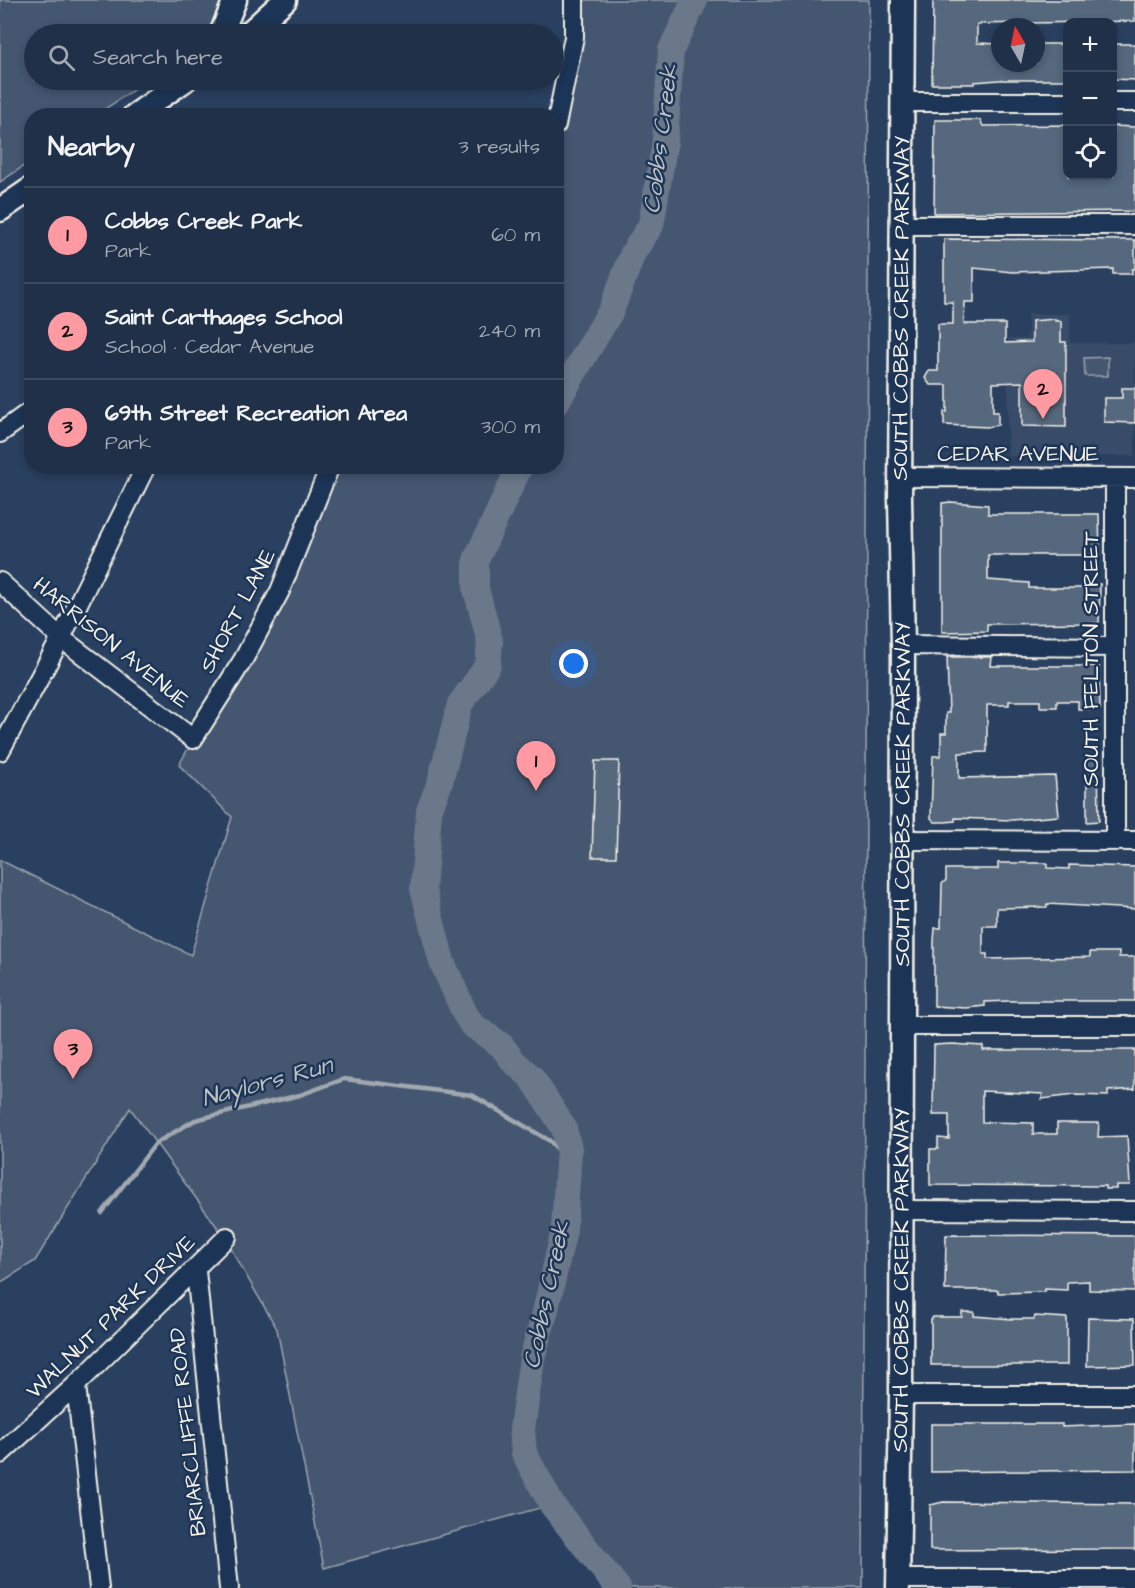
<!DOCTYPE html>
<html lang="en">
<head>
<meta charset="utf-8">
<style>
  :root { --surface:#203048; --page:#28384f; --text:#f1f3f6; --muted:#a2a9b4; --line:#3d4b60; --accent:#ff9aa2 }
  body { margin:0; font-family:"Architects Daughter",sans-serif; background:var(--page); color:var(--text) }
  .controls { position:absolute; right:18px; top:18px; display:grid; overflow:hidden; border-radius:12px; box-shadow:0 3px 9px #0003 }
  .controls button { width:54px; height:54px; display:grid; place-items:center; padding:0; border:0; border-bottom:2px solid var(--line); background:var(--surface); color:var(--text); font:30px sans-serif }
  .compass { position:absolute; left:991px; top:18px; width:54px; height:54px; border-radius:50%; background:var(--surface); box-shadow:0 3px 9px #0003; rotate:351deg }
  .you { position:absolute; left:574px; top:664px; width:21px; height:21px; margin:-15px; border:4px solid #fff; border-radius:50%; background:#1a73e8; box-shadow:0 0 0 9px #1a73e833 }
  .badge { display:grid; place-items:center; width:39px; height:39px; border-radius:50%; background:var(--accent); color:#111; font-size:20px; font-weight:700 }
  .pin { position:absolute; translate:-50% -50px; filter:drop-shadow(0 2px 3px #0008) }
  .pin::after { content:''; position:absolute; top:32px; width:21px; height:18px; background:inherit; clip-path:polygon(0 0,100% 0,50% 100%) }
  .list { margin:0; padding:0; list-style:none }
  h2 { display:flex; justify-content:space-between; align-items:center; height:78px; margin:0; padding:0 24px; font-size:26px }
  h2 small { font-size:20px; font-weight:400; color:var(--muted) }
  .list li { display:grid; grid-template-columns:39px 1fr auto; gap:18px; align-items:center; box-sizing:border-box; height:96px; padding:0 24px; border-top:2px solid var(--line) }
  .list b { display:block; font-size:22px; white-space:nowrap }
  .list p { margin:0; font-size:20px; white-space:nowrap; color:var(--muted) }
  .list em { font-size:20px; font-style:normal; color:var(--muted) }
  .icon { flex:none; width:33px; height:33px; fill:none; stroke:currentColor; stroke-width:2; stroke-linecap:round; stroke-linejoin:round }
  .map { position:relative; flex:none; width:1135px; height:1588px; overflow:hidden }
  .search { position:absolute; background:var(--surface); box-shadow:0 3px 9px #0003; left:24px; top:24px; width:540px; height:66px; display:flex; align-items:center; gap:15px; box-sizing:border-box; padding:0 21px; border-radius:33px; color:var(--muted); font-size:22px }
  .panel { position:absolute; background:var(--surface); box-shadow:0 3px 9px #0003; left:24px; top:108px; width:540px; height:366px; border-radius:24px }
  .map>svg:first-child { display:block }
</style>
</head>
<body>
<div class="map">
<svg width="1135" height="1588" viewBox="0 0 1135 1588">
  <rect width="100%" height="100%" fill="#2a4060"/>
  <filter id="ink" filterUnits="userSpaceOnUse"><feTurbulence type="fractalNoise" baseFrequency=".0167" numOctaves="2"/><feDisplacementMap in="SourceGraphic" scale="12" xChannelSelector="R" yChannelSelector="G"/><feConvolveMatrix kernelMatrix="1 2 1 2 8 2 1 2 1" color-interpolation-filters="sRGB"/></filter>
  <g filter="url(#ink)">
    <path fill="#374c69" d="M1028 314H1070V343H1135V456H1008V339H1028Z"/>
    <path fill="#445771" stroke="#9ca4ac" stroke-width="1.5" d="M0 0H224L223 9 210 34H34V80H148L96 115 32 116 31 161 0 182Z
      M571 0H869L863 1588H609L562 1537 543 1507 324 1568 277 1329 223 1235 130 1108 35 1261 0 1283V860L191 955 232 817 179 765 297 551 333 467 556 466V116Z
      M1108 357V376H1085L1084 358Z"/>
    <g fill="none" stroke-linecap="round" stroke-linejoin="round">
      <path stroke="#a1a8b0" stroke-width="4.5" d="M102 1213 156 1143 195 1120 300 1095 344 1079 472 1095 550 1141 568 1160"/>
      <path stroke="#6a788a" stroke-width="26" d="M556 403 611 311 633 253 651 225 665 141 671 50 695 0
        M520 466 476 560V589L490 641 488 665 460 704 440 782 429 811 423 889 442 962 465 1014 472 1025 501 1045 514 1062 532 1078 564 1128 569 1149 564 1230 545 1313 532 1358 522 1430 524 1453 552 1505 618 1588"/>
    </g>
    <path fill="#56677d" stroke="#f4f1e8" stroke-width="1.5" d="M933 0H1135V21L977 24V43L1000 44V63H1036V44H1067L1068 80H999L974 82V84H932Z
      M1113 44H1135V80L1113 79Z
      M935 120H980L983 126 1068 125V176H1113V126L1135 127V211L934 213Z
      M944 239 1135 240V269H1132V274H1113V269L1012 272 974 268V302H965L964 324H1005V343L1032 342V321L1055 319V321H1061V342H1066V427L1022 426V382L993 383V412H998V425L988 427 944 425V412H947V385H930L925 378 929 371H938V324H953V302H944Z
      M1122 388H1135V423L1104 422V398H1122Z
      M951 502 988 505V514H1099L1100 555H988V580L1029 583V588H1088V584H1100L1099 623 987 624V631L942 632V503Z
      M947 657H992L991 666H1099L1100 709H1078V701H1057V707H1040V701H1009V705H987V752L959 753V778L1055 776 1059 816 1012 820 955 818V821L945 822H935L931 818 933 756H941V733H946V713H949Z
      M1087 758H1098L1099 821 1087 822Z
      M595 761H619L616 857H592Z
      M998 863H1047V868L1069 869V865L1135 867V909L1047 904V907L997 908V926H983V954H987V959L1090 957V952H1119V957H1135V1001H1009L985 1002V1006L966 1008 934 1006V941L935 928H941L942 884 946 880V869H998Z
      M951 1044 983 1046V1050H1135V1089L1108 1091V1096L1074 1095 1042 1099 1043 1094 982 1091V1122L1033 1123V1134H1057V1123H1099L1098 1137 1127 1136 1130 1185H1116V1189H1105V1186L930 1185V1149H938V1138L949 1139V1115H933L934 1045Z
      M946 1235 1135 1236V1291L1089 1290V1281L1067 1282V1290L1044 1289V1292L998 1293V1290H945Z
      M962 1312H974V1316L1012 1319H1034L1035 1316 1067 1318V1365H931V1320L933 1317H962Z
      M1088 1318 1134 1319 1135 1365 1087 1366Z
      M931 1424H1062V1427L1135 1424V1470L931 1472Z
      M943 1502 1135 1504V1549L930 1550V1505Z"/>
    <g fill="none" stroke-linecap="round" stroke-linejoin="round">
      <g stroke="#f4f1e8" stroke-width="22">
        <path id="minor" d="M903 102H1068
          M1112 102H1135
          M556 125 574 37V0
          M902 225H1135
          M0 433 32 410
          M900 477 1135 478
          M0 582 61 638 193 739 243 660 280 591 330 466
          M903 645 1115 647
          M0 751 61 638 146 466
          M902 840 1135 841
          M1115 841V478
          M902 1026H1135
          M901 1210 1135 1211
          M196 1271 229 1588
          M76 1385 99 1588
          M901 1395H1135
          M0 1454 76 1385 227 1237
          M898 1579H1135"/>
      </g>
      <g stroke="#f4f1e8" stroke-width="27">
        <g id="major">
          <path d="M221 34 235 0"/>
          <path d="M248 34 285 0"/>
          <path d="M134 116 185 80"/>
          <path d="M0 210 32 188"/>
          <path id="s1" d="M898 1588 901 1395 903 645 900 499 903 0"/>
        </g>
      </g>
      <use href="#minor" stroke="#1d3557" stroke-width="18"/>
      <use href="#major" stroke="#1d3557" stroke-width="22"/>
    </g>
  </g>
  <g text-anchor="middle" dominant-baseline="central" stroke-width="5" stroke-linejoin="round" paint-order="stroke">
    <g font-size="22" fill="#f4f1e8" stroke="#1d3557">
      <text stroke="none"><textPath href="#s1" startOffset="1280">SOUTH COBBS CREEK PARKWAY</textPath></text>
      <text x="1018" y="454">CEDAR AVENUE</text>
      <text transform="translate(238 611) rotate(-62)">SHORT LANE</text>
      <text transform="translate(111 643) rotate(39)">HARRISON AVENUE</text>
      <text transform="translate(1091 659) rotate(-90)">SOUTH FELTON STREET</text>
      <text stroke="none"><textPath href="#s1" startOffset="794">SOUTH COBBS CREEK PARKWAY</textPath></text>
      <text stroke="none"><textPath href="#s1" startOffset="308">SOUTH COBBS CREEK PARKWAY</textPath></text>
      <text transform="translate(111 1317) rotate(-44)">WALNUT PARK DRIVE</text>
      <text transform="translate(188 1432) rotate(-96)">BRIARCLIFFE ROAD</text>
    </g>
    <g font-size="24" font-style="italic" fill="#bdc1c2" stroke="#1d3557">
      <text transform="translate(661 139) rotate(-83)">Cobbs Creek</text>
      <text transform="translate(267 1082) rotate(-15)">Naylors Run</text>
      <text transform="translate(547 1295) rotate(-78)">Cobbs Creek</text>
    </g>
  </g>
</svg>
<div class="controls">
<button>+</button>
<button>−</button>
<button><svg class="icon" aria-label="locate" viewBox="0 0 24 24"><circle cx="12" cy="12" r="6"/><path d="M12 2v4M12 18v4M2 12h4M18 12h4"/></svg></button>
</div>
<svg class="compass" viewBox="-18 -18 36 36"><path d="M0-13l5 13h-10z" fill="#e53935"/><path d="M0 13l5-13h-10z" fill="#a2a9b4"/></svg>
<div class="you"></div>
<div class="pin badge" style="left:536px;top:791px">1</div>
<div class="pin badge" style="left:1043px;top:419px">2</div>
<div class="pin badge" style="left:73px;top:1079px">3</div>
<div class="search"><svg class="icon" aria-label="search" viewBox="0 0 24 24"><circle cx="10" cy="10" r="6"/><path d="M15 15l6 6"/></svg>Search here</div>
<section class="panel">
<h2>Nearby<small>3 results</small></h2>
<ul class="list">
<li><span class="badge">1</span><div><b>Cobbs Creek Park</b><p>Park</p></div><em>60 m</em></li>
<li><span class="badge">2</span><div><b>Saint Carthages School</b><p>School · Cedar Avenue</p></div><em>240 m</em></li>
<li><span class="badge">3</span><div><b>69th Street Recreation Area</b><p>Park</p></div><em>300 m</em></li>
</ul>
</section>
</div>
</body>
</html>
